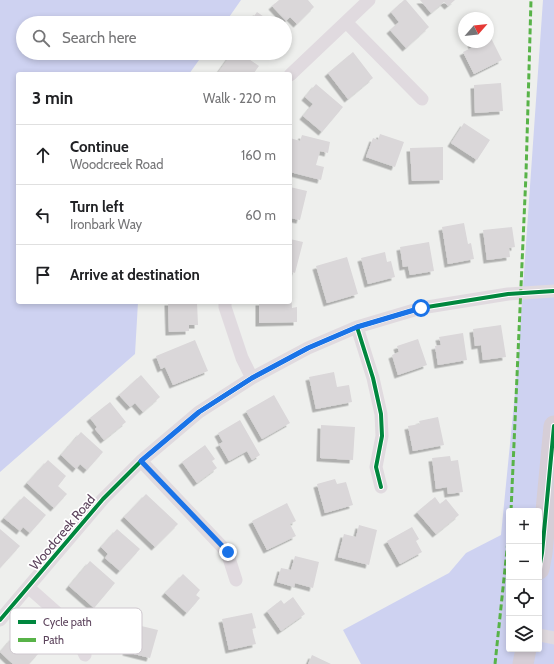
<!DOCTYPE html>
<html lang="en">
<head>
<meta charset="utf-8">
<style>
  :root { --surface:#fff; --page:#f6f6f6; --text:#202124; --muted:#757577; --line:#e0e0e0 }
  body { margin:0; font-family:Cabin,sans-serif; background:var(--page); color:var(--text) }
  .controls { position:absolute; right:12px; bottom:12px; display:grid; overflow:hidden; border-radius:4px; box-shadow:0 2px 6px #0003 }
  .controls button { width:36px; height:36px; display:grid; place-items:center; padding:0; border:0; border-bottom:1px solid var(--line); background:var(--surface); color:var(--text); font:20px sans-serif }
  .compass { position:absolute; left:458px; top:12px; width:36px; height:36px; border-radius:50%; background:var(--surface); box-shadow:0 2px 6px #0003; rotate:62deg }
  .stop { position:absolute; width:12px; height:12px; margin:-9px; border:3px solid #1a73e8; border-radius:50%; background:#fff }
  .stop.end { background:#1a73e8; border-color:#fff; box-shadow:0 1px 4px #0008 }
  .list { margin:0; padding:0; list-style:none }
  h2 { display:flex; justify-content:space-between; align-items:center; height:52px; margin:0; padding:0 16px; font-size:17px }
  h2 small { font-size:13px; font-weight:400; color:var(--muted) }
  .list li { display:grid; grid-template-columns:26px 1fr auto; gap:12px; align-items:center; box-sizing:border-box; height:60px; padding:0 16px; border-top:1px solid var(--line) }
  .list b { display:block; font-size:15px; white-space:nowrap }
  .list p { margin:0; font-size:13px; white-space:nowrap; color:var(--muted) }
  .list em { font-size:13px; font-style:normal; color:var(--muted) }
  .icon { flex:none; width:22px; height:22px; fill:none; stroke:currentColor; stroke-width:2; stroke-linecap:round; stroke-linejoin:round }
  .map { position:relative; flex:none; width:554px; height:664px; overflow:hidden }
  .search { position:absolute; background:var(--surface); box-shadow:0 2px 6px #0003; left:16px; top:16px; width:276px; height:44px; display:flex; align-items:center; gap:10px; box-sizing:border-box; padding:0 14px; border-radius:22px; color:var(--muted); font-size:15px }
  .panel { position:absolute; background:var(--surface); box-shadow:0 2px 6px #0003; left:16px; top:72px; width:276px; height:232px; border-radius:4px }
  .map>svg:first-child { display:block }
</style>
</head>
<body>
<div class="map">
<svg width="554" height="664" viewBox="0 0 554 664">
  <defs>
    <filter id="shadow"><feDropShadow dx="-3.5" dy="3.5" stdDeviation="0" flood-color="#0004"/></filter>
  </defs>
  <rect width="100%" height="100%" fill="#eeefed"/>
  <path fill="#ced2f1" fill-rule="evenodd" d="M0 0H241L225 23H23V53H204L189 74H18V302H138L135 354 0 472Z
    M543 0H554V664H361L343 630 449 573 466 553 501 535 517 373ZM509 511H539V649H509Z"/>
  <path fill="#dad7d9" filter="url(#shadow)" d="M279 0H308L314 7 297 24 290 17 286 21 272 6Z
    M404 0H406L429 27 406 48 390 30 399 22 391 12Z
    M420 0H455L448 6 444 2 431 13Z
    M257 12 273 23H249Z
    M488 32 502 60 474 74 463 52 473 47 471 43 472 42H488Z
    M353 52 373 78 348 99 328 73Z
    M232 53H240L259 66 253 74H217Z
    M501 83 503 111 475 113 474 85Z
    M316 84 343 107 322 132 303 116 313 104 305 97Z
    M464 123 490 140 477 160 451 143Z
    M380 134 404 142 395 167 366 157 373 138 378 140Z
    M302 135 330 142 328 153 320 151 316 165 324 167 321 180 290 172V138L300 141Z
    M443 147V180L412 181 410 148Z
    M290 187 307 191 300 220 290 218Z
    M464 223 468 244 471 243 474 259 448 264 442 227Z
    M512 227 515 247 509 248 510 257 487 260 483 230Z
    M290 239 303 242 295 273 290 271Z
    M429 242 434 271 410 275 408 266 403 267 400 247Z
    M385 252 387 262 391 261 395 277 368 284 361 258Z
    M347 257 358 294 327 303 316 266Z
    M290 295H291L292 308 297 307V322L259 323V302H290Z
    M168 302H197L198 325H189V331L169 332Z
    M501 325 506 357 483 360 481 345 475 346 473 329Z
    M463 333 467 360 438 365 435 346 441 345 439 337Z
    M418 339 427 365 398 375 392 355 399 352 397 346Z
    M195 340 208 371 173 385 165 367 161 369 156 356Z
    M334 372 337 387 349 385 352 402 316 409 309 377Z
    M141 375 160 397 143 412 135 403 130 407 119 395Z
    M274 395 290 423 262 439 246 411Z
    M110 402 126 422 104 440 95 429 97 427 90 418Z
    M438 417 444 445 413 451 408 426 420 424 419 421Z
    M240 420 260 455 252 460 247 451 229 461 219 444 223 442 218 433Z
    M321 425 355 427 353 460 320 458Z
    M81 432 103 452 87 470 80 464 76 469 61 455Z
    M205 445 215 459 212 461 217 468 197 483 182 462Z
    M450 456 451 461 458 460 463 492 448 494 447 487 436 489 432 458Z
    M48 460 66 476 58 486 67 494 54 508 27 483Z
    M335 479 337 484 346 482 353 505 325 513 317 484Z
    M146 494 178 524 155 547 124 517Z
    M24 496 46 515 30 533 23 527 20 531 4 518Z
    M435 497 440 504 446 499 459 515 436 534 417 512Z
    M287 503 296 521 290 524 296 536 267 550 252 521Z
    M359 525 377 530 369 565 338 557 344 534 356 537Z
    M412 527 419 539 416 541 422 552 400 564 387 541Z
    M0 529 20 546 0 568Z
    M117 529 140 549 120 571 105 558 108 554 101 547Z
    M295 556 319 562 313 588 295 583 294 587 277 582 281 568 291 570Z
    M90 561 115 583 94 608 69 586Z
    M183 574 200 590 196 595 200 598 187 613 165 593Z
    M293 597 305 614 281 631 267 611 281 600 284 604Z
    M252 613 256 628 252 629 256 644 229 650 222 619Z
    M133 624 158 630 150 658 126 652Z
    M13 637 18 642 22 637 39 653 29 664H13L0 652Z
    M312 655 331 664H308Z"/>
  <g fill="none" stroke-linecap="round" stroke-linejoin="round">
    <path stroke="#e0dadf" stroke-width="13" d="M346 22 422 99
      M290 75 369 0
      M225 302V307L242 358 252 378
      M357 327 373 378 381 414 382 436 376 467 381 487
      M141 461 227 552 236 580
      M28 587 72 626 85 655
      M0 620 103 499 141 461 199 412 252 378 308 348 357 327 421 308 508 294 554 291
      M539 635 554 638"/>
    <path stroke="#d6ced7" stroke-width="21" d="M539 569 542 553 554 426
      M523 664 526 649"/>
    <path stroke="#58b348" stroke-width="3" stroke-dasharray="6 3" stroke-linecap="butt" d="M511 511 526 174 531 0
      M495 664 509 531"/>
    <g stroke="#fff" stroke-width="6">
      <path id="cycleway" d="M357 327 373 378 381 414 382 436 376 467 381 487
        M539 569 542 553 554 426
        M0 620 103 499 141 461 199 412 252 378 308 348 357 327 421 308 508 294 554 291"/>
    </g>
    <use href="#cycleway" stroke="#00873e" stroke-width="4"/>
  </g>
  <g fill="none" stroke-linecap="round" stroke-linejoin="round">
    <path stroke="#1a73e8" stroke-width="5" d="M228 552 141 461 199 412 252 378 308 348 357 327 421 308"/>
  </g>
  <g text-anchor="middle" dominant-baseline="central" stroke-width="3.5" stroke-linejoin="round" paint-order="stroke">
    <g font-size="13" fill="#5c435c" stroke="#fff">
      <text transform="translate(62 532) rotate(-50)">Woodcreek Road</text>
    </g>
  </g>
  <rect x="10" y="608" width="132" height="46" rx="6" fill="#fff" stroke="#cec7ce" stroke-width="1"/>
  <rect x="18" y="620" width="18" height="4" fill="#00873e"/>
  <rect x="18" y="638" width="18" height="4" fill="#58b348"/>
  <g font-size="11" fill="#5c435c">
    <text x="43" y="626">Cycle path</text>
    <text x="43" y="644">Path</text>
  </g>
</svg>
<div class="controls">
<button>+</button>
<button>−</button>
<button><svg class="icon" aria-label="locate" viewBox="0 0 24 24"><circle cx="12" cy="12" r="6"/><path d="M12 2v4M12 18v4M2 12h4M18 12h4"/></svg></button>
<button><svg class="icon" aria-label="layers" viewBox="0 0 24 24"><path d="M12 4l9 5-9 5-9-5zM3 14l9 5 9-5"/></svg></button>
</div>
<svg class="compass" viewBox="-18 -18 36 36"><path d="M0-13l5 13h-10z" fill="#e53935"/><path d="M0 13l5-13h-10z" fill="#757577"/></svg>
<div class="stop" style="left:421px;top:308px"></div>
<div class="stop end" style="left:228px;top:552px"></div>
<div class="search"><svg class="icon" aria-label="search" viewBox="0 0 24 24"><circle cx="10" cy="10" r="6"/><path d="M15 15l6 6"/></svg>Search here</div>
<section class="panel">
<h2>3 min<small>Walk · 220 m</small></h2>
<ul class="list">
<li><svg class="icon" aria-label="ahead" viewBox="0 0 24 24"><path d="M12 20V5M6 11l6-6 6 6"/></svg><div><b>Continue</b><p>Woodcreek Road</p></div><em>160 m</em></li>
<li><svg class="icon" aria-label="left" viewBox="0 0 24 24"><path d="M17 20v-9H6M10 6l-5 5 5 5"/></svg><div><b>Turn left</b><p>Ironbark Way</p></div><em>60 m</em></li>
<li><svg class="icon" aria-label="arrive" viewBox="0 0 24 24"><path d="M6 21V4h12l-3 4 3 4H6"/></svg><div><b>Arrive at destination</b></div></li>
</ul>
</section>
</div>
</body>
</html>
